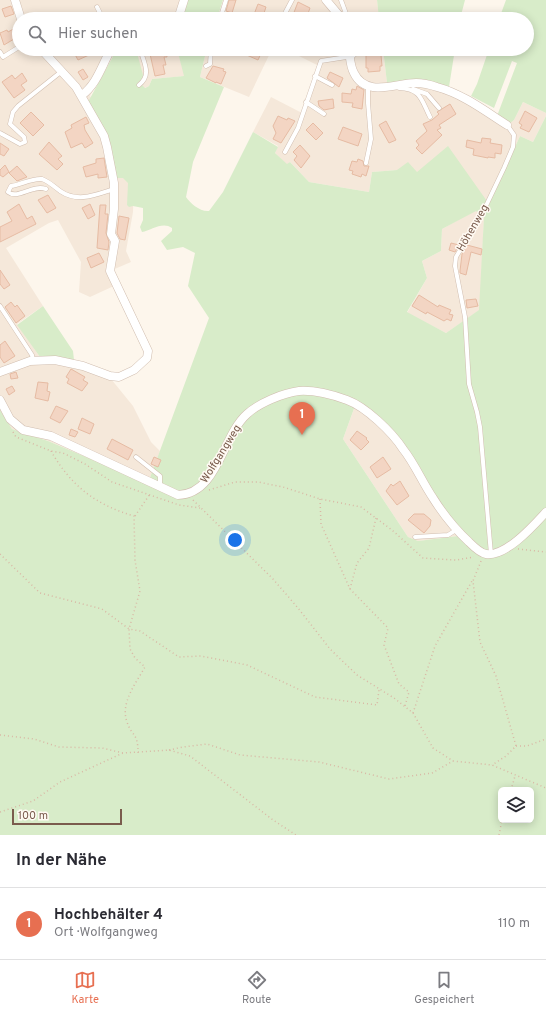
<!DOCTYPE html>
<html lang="de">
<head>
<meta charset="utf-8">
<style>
  :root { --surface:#fff; --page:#f2f2f3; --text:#2b2b33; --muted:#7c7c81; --line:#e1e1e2; --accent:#e76f51 }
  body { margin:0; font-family:Overpass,sans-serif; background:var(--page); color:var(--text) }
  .controls { position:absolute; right:12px; bottom:12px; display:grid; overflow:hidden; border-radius:6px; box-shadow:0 2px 10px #0003 }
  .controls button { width:36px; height:36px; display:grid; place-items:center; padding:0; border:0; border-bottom:1px solid var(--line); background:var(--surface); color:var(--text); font:20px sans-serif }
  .scale { position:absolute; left:12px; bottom:10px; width:110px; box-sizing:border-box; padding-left:4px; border:2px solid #7a5c4d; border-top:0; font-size:11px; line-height:14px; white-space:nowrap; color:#7a5c4d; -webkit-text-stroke:3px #fffaf3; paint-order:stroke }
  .you { position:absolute; left:235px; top:540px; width:14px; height:14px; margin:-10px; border:3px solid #fff; border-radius:50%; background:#1a73e8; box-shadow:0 0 0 6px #1a73e833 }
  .badge { display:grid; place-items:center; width:26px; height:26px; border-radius:50%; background:var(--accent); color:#fff; font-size:13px; font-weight:700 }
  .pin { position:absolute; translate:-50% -33px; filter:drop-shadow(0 1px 2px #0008) }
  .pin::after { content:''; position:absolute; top:21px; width:14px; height:12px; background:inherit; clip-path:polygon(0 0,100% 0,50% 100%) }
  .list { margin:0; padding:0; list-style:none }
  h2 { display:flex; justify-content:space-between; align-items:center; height:52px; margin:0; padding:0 16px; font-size:17px }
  h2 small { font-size:13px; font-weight:400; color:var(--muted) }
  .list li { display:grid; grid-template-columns:26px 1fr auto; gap:12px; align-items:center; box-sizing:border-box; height:72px; padding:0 16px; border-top:1px solid var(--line) }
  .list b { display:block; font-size:15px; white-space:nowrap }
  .list p { margin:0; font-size:13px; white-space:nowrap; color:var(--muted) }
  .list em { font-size:13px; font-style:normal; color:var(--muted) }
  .icon { flex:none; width:22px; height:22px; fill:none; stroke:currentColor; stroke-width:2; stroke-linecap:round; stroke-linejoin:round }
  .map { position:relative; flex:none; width:546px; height:835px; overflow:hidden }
  .search { position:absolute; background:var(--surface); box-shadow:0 2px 10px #0003; left:12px; right:12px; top:12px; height:44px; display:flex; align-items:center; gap:10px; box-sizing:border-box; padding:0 14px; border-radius:22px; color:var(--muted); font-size:15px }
  .sheet { height:124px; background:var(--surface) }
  nav { display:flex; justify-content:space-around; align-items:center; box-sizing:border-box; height:56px; border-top:1px solid var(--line); background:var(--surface); font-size:11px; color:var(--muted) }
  nav a { display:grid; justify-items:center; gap:2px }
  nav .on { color:var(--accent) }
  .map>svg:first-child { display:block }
</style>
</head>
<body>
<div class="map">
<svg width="546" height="835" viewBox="0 0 546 835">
  <rect width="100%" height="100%" fill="#fdf6ec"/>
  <path fill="#f5e8da" d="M0 0H187L182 19H19V49H117L90 96 134 179 133 212 126 251 131 262 110 271 116 285 90 297 79 292 81 262 58 220 49 223 6 248 43 306 17 324 40 357 107 374 133 406 151 442 160 451 148 483 48 441 12 429 0 410Z
    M225 0H377L379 19H219Z
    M136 49H177L185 76 152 79 149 86 144 88 142 85Z
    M209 49H272L249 97 200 77 205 56Z
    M285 49H383L387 83 436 86 507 125 514 120 523 102 546 113V116L533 142 520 136 489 204 417 172 397 170 372 172 369 192 309 182 290 162 287 165 275 153 278 146 253 132 271 97 302 113 319 66Z
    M476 210 484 216 480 310 446 333 407 313 427 278 422 261 441 251 442 229Z
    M355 406 393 439 458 536 418 541 408 537 343 439Z"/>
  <path fill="#d8ecc9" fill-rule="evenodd" d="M187 0H223L217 19H182Z
    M377 0H465L460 19H379Z
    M506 0H546V113L523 102 514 120 509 124 497 116 517 63 512 61 494 108 471 96 477 84 489 49H527V19H499Z
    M117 49H136L143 75 142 85 145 88 149 86 152 79 184 76 177 49H204V51L206 52 200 77 224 87 193 162 186 197C190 203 200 212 209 211L223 192 253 132 278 147 275 153 287 164 290 162 309 182 369 192 372 172 397 170 408 162 417 172 448 146 489 204 520 136 533 142 546 116V835H0V410L12 429 48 441 148 483 209 318 188 286 195 253 183 247 167 250 161 241 172 231V228C163 221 151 230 142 232L140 227 143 220V208L133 206 129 207 127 205 128 183 123 178H113L110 155 88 102ZM476 211 484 216 479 310 446 333 407 312 427 278 422 261 441 251 442 229ZM356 403 414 460 458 536 418 541 408 537 343 439ZM501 790H531V820H501Z
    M383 49H455L449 87 387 83Z
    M43 306 73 351 74 360 40 357 17 325Z"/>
  <path fill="#f3d5c3" stroke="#e6bba3" d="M229 0H236L232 13 226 11Z
    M298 2 310 8 306 19 293 15Z
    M258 4 266 7 262 19 253 17Z
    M11 6 14 14 5 17 2 9Z
    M19 26V36L4 45 0 33 7 30 8 32Z
    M72 49H86L89 55 78 60Z
    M166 49 167 57H164L166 65H163L165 74 155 76 150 54 153 53V51Z
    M233 49H263L258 60Z
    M378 52 379 55H381L382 66H380V71L368 72V68H366V53Z
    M213 66 224 69 223 71 226 72 221 84 216 82V83L206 78Z
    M83 69 88 77 83 80 78 72Z
    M330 72 343 78 339 87 327 78Z
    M22 73 27 81 21 85 25 90 14 98 2 82 12 75 15 79Z
    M357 86 364 90 362 109 352 107 353 103 342 102V93L351 94 352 89 356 90Z
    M333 99 334 108 324 110 319 106 318 101Z
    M450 104 456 114 439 125 441 128 437 130 442 135 422 154 416 148 419 145 416 141 427 131 423 124 432 120 439 114 437 112Z
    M525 111 537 118 529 132 520 128 522 125 519 123Z
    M31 112 44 125 33 136 20 123Z
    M278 116 287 120 288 118 295 121 281 143 273 139 276 133 273 126Z
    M86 117 89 123 84 125 85 130 93 143 85 148 82 143 71 148 65 132 72 128 71 125Z
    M386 121 396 140 389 143 379 125Z
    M313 123 323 133 316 140 306 130Z
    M343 127 362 134 358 146 338 139Z
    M482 138 491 139 490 143 502 145 501 154 495 153V158L488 157V158L473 155 474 149 466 147 467 140 481 143Z
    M49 142 62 156 58 159 63 164 57 170 39 154Z
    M0 143 9 149 4 156 0 154Z
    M300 145 310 156 301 168 294 160 297 156 293 152Z
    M104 158 107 177 98 178V174L86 177 83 167 96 163V159Z
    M358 159 363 161 364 166H369L366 176 362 174 361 177 352 174 353 171 349 170 352 161 357 162Z
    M5 165 9 172 3 177 0 175V170Z
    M17 166 27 177 17 181 9 173Z
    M48 195 56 208 47 213 38 200Z
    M19 204 27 219 32 216 36 224 0 242V227L12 221 7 212Z
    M90 204 95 215 88 219 82 208Z
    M100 205H106L105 214H108L106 233 109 242 108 250 97 248Z
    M119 216 129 218 125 240 120 239 117 233Z
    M451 243 459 245 455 252 449 250Z
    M467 245 482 249 481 255 471 252 466 275 460 273V271L462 254Z
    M99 253 104 262 91 268 87 258Z
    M0 270 10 285 4 289 0 284Z
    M419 295 438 307 439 305 451 310 449 314 453 315 451 321 447 319 444 321 427 312 426 314 412 306Z
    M476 299 478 306 467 308 466 300Z
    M11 302 15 307 17 305 25 316 16 323 5 307Z
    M5 341 15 356 4 363 0 357V345Z
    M71 369 85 377 83 380 88 383 82 391 67 383 69 379 66 377Z
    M16 372 18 378 11 379 10 374Z
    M38 382 48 383 47 391 50 392 48 401 35 398Z
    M12 386 15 391 9 395 6 389Z
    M56 406 68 411 60 423 50 418Z
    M82 418 94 424 90 434 78 429Z
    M71 429 78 432 75 437 69 435Z
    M357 431 367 438 366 439 369 442 361 450 350 440Z
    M112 439 133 450 128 460 107 449Z
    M154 457 161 460 158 467 151 464Z
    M383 457 391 469 377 478 370 467Z
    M400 481 409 496 397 505 386 491 391 484 393 486Z
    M414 514H424L431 520 430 526 424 533 408 520Z"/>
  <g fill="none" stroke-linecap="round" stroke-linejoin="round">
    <g stroke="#d1beb0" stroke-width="5">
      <path id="service" d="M341 0 348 19
        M97 7 103 19
        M220 19 226 0
        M282 19 292 0
        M0 52 3 57 19 47
        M206 66 210 64 211 49
        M315 76 332 85
        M139 85C152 75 144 63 140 49
        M399 88C421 89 421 99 430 117
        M413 89 427 94 439 108
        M306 102 324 114
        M0 133 20 144 25 142 24 137 10 124 13 112 18 106 62 71
        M285 152 298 128 321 61 353 56 355 54 356 49
        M366 163 371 139 368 103V86
        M46 189C32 184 18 200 8 192L11 186C20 185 32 178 42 179 48 181 55 187 60 191 78 203 95 195 114 189
        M0 306 32 355 33 361
        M136 457 160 476V487
        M415 537 448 535 456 530
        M491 554 480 427 477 412 469 384 465 317 455 266 456 257 484 210 504 168 513 147 514 135 507 125"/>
    </g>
    <g stroke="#d1beb0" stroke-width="9">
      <path id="minor" d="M15 0 21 19
        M326 0 342 19
        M178 19 184 0
        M349 49C350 57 350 66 354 73 366 98 396 83 416 83 423 83 431 85 437 87 463 94 485 111 507 125
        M82 95C97 84 102 65 111 49
        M0 372 30 361 55 360 83 366 110 376 119 377 134 370 147 358 148 351 110 271 115 241 111 234 114 209V183L107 147 104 136 76 87 41 49
        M0 400 10 419 23 430 51 436 178 495C218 494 222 436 247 414 259 403 283 393 299 391 314 390 333 395 347 400 366 407 392 432 403 449 415 464 422 482 433 498 443 514 455 529 469 542 474 547 480 553 486 554 506 557 534 525 546 512"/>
    </g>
    <path stroke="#d9b8a5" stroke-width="1.5" stroke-dasharray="1 3" stroke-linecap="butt" d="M13 432 16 437 51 451 63 453 85 464 112 482 179 505 200 508
      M51 451C71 486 96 505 134 516L135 560 140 591 129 629 130 649 135 658 145 667C136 683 120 703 127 722 132 737 138 732 138 753
      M209 490 235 482H258L283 487 320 499 361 507 392 530 423 558 456 560 474 557
      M320 499 321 524 350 589 388 628 384 645 399 684 409 692 405 706
      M193 500 273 579 298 608 330 649 357 675 394 698 413 713 433 748 453 761 492 765 546 788
      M135 516 150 494
      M518 549 546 552
      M0 554 40 593 102 609 129 629 140 631 179 657 201 656 247 665 315 697 377 705 379 690
      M481 561 473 581 480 642 496 676 516 746 506 756 492 765
      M350 589 357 563 369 548 376 518
      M413 713 435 646 472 581
      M0 735 34 739 59 747 102 748 123 753 169 750 190 756 273 820 296 835
      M516 746H527L546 739
      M169 750 183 747 207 744 240 755 319 762 389 779 432 773 453 761
      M511 790 515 776
      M0 812 33 801 60 782 123 753
      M499 835 502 820"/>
    <use href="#service" stroke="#fff" stroke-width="4"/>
    <use href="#minor" stroke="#fff" stroke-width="8"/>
  </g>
  <g text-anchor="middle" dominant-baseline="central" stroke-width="3" stroke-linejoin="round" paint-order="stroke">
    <g font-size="11" fill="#7a5c4d" stroke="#fffaf3">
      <text transform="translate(473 228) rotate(-60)">Höhenweg</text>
      <text transform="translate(221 454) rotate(-58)">Wolfgangweg</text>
    </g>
  </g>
</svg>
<div class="controls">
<button><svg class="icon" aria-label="layers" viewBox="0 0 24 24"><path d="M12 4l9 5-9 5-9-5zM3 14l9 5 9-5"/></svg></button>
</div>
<div class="scale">100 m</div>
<div class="you"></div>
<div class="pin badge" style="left:302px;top:435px">1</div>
<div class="search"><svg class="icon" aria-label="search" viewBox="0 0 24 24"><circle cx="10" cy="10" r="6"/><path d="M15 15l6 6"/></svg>Hier suchen</div>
</div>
<section class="sheet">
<h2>In der Nähe<small></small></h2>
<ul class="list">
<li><span class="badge">1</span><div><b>Hochbehälter 4</b><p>Ort · Wolfgangweg</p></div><em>110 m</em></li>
</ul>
</section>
<nav>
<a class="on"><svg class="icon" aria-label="map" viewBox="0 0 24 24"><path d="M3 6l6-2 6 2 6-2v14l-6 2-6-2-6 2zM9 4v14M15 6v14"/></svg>Karte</a>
<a><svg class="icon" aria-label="directions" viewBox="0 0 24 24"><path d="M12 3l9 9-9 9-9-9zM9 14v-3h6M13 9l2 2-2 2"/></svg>Route</a>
<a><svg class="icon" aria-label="saved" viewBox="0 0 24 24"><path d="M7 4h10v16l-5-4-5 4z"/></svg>Gespeichert</a>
</nav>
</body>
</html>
